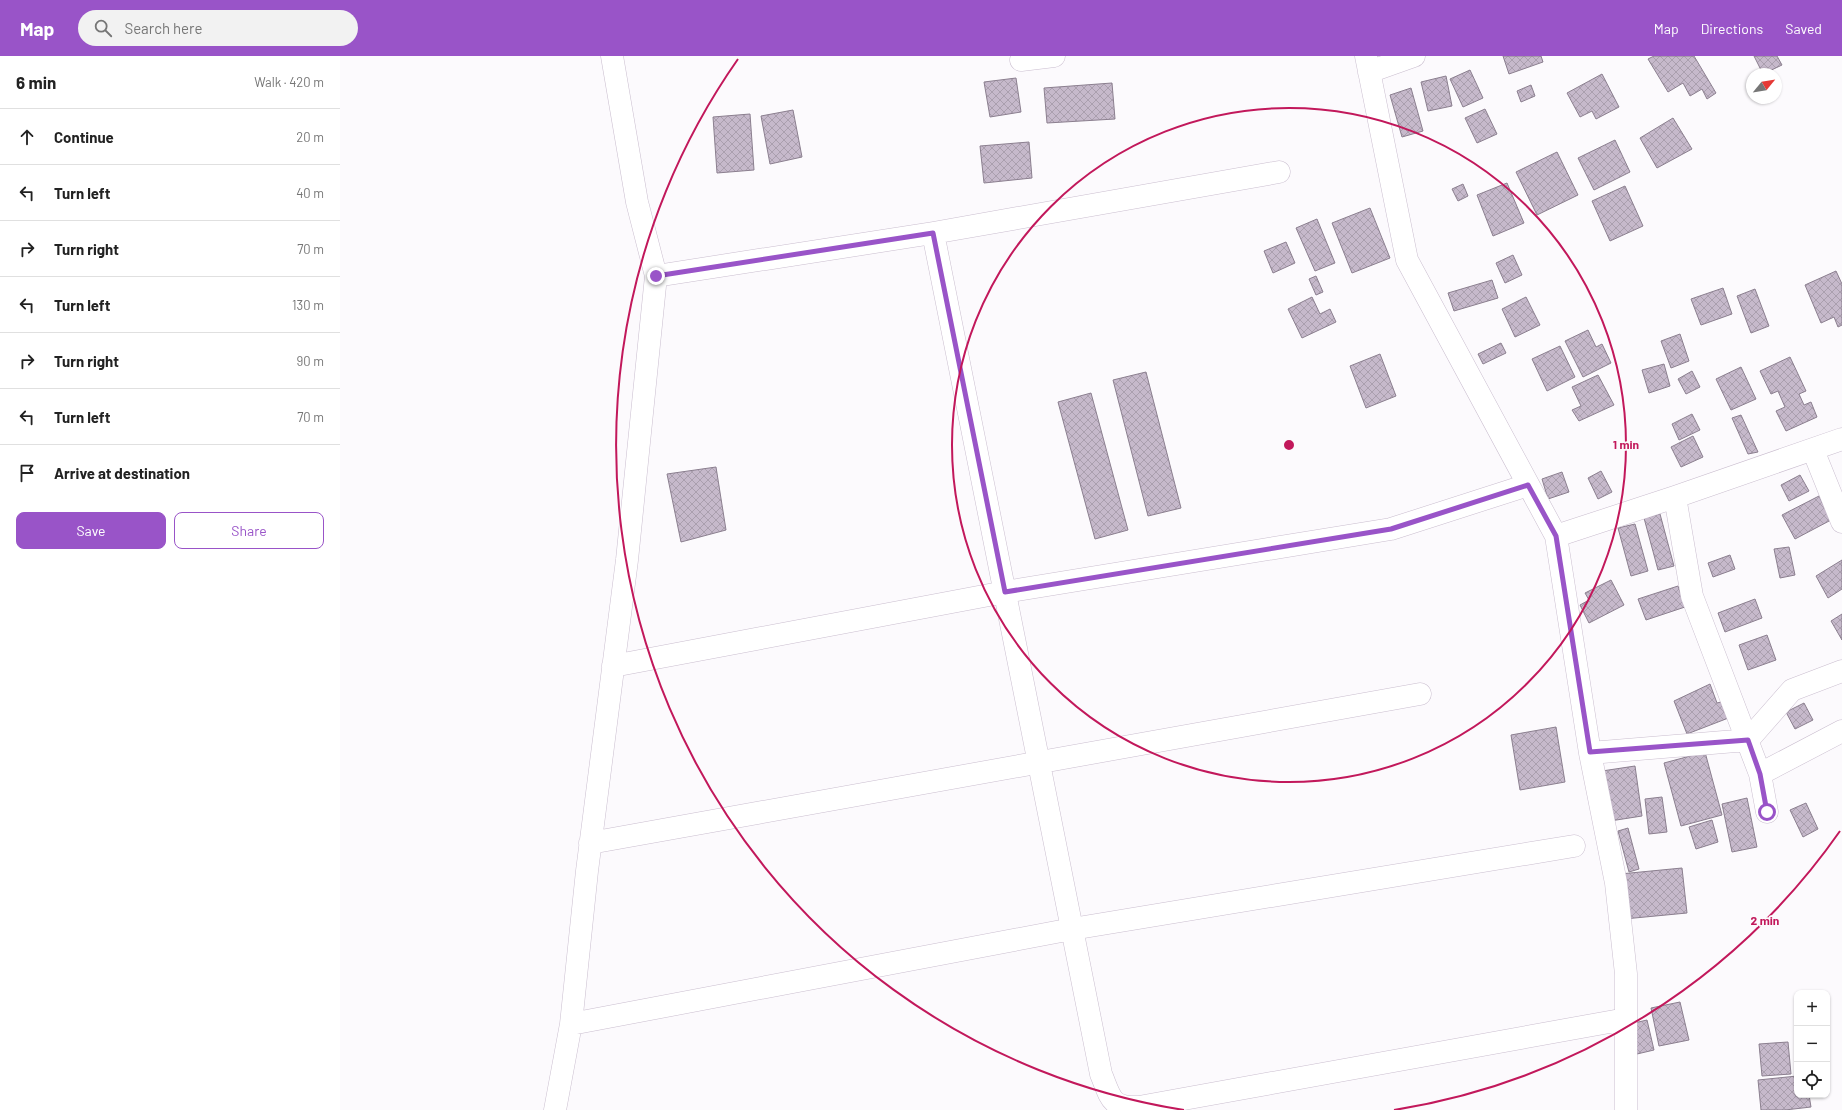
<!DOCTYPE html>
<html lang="en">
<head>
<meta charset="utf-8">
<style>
  :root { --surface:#fff; --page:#f2f2f2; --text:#222; --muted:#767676; --line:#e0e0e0; --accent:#9954c8 }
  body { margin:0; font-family:Barlow,sans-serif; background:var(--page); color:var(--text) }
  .controls { position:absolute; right:12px; bottom:12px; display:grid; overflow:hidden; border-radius:8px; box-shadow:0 1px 3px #0004 }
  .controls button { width:36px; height:36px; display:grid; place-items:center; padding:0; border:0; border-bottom:1px solid var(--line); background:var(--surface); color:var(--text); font:20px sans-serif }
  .compass { position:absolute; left:1406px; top:12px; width:36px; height:36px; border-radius:50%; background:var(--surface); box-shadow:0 1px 3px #0004; rotate:60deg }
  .stop { position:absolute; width:12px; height:12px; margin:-9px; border:3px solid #9954c8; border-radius:50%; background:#fff }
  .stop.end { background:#9954c8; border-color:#fff; box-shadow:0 1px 4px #0008 }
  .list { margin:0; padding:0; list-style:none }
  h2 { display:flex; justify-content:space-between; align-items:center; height:52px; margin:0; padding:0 16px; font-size:17px }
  h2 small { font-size:13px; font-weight:400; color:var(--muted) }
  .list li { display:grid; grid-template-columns:26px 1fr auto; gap:12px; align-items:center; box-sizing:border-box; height:56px; padding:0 16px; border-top:1px solid var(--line) }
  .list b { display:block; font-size:15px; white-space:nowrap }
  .list em { font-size:13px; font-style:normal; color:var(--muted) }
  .actions { display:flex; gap:8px; padding:12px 16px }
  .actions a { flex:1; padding:9px 0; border:1px solid var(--accent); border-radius:8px; text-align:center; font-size:14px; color:var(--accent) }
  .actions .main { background:var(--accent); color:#fff }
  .icon { flex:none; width:22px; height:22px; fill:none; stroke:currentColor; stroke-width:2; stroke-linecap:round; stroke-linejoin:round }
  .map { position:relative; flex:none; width:1502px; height:1054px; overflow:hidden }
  header { display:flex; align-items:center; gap:24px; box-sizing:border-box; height:56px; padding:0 20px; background:var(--accent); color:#fff }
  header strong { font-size:19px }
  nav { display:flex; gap:22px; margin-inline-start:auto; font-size:14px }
  .search { width:280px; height:36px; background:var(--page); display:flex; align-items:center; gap:10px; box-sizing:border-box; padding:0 14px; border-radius:22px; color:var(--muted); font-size:15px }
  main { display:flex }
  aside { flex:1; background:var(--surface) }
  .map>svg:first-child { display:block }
</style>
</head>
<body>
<header>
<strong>Map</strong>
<div class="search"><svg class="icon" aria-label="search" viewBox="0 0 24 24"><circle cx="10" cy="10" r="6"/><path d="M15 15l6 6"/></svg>Search here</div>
<nav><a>Map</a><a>Directions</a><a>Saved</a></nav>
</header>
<main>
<aside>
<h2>6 min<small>Walk · 420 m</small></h2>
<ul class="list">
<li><svg class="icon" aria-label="ahead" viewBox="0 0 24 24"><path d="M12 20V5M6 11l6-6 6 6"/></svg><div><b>Continue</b></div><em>20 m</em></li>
<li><svg class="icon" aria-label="left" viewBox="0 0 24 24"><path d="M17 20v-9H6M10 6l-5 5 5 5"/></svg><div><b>Turn left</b></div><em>40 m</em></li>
<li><svg class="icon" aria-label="right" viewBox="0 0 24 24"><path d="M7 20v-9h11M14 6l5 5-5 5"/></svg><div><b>Turn right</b></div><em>70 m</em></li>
<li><svg class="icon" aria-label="left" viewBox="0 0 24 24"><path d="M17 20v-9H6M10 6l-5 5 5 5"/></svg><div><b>Turn left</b></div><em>130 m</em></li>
<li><svg class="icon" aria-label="right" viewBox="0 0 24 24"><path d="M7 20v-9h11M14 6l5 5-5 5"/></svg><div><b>Turn right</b></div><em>90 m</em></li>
<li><svg class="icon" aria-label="left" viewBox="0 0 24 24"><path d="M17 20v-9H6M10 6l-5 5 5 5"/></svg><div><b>Turn left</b></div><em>70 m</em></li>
<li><svg class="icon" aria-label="arrive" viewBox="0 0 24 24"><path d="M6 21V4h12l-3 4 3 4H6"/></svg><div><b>Arrive at destination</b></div></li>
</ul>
<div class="actions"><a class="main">Save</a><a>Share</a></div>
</aside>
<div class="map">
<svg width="1502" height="1054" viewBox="0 0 1502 1054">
  <defs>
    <pattern id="building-cross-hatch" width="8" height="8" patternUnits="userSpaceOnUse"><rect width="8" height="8" fill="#c6b9cb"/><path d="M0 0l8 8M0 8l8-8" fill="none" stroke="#aa9fae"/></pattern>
  </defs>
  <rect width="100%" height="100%" fill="#fcfafd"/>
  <path fill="url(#building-cross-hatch)" stroke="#8b7f8f" d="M1163 0H1201L1203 6 1169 18Z
    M1314 0H1354L1376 37 1367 43 1362 33 1350 40 1343 27 1328 36 1308 3Z
    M1414 0H1437L1442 9 1423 18Z
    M1130 14 1143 42 1123 51 1110 23Z
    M1262 18 1279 51 1256 63 1252 55 1240 61 1227 37Z
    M1106 20 1112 50 1088 55 1081 26Z
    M676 22 681 56 650 61 644 26Z
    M772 27 775 63 707 67 704 32Z
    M1191 29 1195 40 1181 46 1177 35Z
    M1071 32 1083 75 1062 81 1050 39Z
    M1145 53 1157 78 1137 87 1125 62Z
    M453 54 462 101 430 108 421 60Z
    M410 58 414 114 377 117 373 61Z
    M1333 62 1352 93 1317 112 1300 82Z
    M1275 84 1290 116 1254 134 1238 102Z
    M689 86 692 122 644 127 640 90Z
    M1217 96 1238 139 1197 159 1176 116Z
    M1167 127 1184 167 1153 180 1137 139Z
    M1123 128 1128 140 1118 145 1112 133Z
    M1285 130 1303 170 1270 185 1252 145Z
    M1030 152 1050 202 1012 217 992 167Z
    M977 163 995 207 975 215 956 172Z
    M946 186 955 207 933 217 924 195Z
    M1173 199 1182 219 1165 227 1156 207Z
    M1496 215 1502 228V269L1498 271 1494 261 1481 267 1465 229Z
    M976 220 983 236 976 239 969 223Z
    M1152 224 1158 242 1114 255 1108 237Z
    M1383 232 1392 258 1361 269 1351 243Z
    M1415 233 1429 270 1411 277 1397 240Z
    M972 241 980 258 990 253 996 266 962 282 948 253Z
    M1186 241 1200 269 1175 281 1162 253Z
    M1248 274 1256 291 1262 288 1271 307 1243 321 1225 285Z
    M1340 278 1349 305 1331 312 1321 285Z
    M1161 287 1166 297 1143 308 1138 298Z
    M1220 290 1235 321 1207 335 1192 303Z
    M1040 298 1056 340 1026 352 1010 310Z
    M1450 301 1466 335 1459 338 1464 349 1471 346 1477 361 1446 375 1436 355 1445 351 1438 335 1431 338 1420 315Z
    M1324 308 1330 330 1309 337 1302 314Z
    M1401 311 1416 343 1391 354 1376 323Z
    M1352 315 1360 331 1346 338 1338 323Z
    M806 316 841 452 808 460 773 324Z
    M1258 319 1274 349 1239 365 1232 354 1241 350 1232 331Z
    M751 337 788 474 755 483 718 346Z
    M1352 358 1360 374 1339 384 1332 368Z
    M1401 359 1418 396 1408 398 1392 362Z
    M1353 380 1363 401 1341 411 1331 391Z
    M376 411 386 474 341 486 327 418Z
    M1261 415 1272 436 1258 443 1248 422Z
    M1222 416 1229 436 1208 443 1202 423Z
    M1460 419 1469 435 1449 445 1441 429Z
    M1479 440 1491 464 1455 483 1442 459Z
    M1320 458 1334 510 1318 514 1304 462Z
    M1295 468 1308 515 1291 520 1278 472Z
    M1449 491 1455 519 1440 522 1434 493Z
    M1390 499 1395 513 1373 521 1368 507Z
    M1502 504V533L1488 542 1476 520Z
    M1271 524 1284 549 1249 567 1240 549 1249 544 1245 537Z
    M1338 530 1345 551 1306 564 1298 543Z
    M1415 543 1422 562 1385 576 1378 557Z
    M1502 558V584L1491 565Z
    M1427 579 1436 604 1408 614 1399 589Z
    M1370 628 1377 647 1385 645 1391 661 1347 678 1334 645Z
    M1464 647 1473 664 1455 673 1446 656Z
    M1216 671 1225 726 1180 734 1171 679Z
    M1365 696 1382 759 1341 770 1324 707Z
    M1295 710 1302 760 1270 765 1262 715Z
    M1322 741 1327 776 1309 778 1305 743Z
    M1407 742 1417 791 1392 796 1382 748Z
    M1466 747 1478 773 1463 781 1450 754Z
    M1372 764 1378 786 1356 793 1349 771Z
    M1288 772 1299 813 1289 816 1278 775Z
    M1342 812 1347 857 1284 863 1280 818Z
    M1340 946 1349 984 1319 990 1311 952Z
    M1307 964 1314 994 1297 998 1290 968Z
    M1448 986 1451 1018 1422 1020 1419 988Z
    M1457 1020V1039H1469L1471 1051 1445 1054H1421L1418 1024Z"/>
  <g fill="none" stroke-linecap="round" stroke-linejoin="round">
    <g stroke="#cabecf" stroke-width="23">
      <path id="minor" d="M1026 0 1067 204 1216 480 1250 697 1276 827 1286 918V1054
        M681 4 714 0
        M1029 16 1074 0
        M593 177 761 1018C771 1042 770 1052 799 1051L1286 963
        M316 220 593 177 939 116
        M1473 394 1502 466
        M1335 441 1352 540 1420 718 1427 756
        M1216 480 1335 441 1502 383
        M273 610 665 536 1051 473 1188 429
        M1250 697 1408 684 1452 634 1502 615
        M1420 718 1502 675
        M250 787 1080 638
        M231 968 732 873 1234 790
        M215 1054 231 968 247 815 287 504 316 220 297 146 272 0"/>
    </g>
    <use href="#minor" stroke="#fff" stroke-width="22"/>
  </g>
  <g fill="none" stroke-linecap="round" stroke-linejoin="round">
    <path stroke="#9954c8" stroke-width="5" d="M316 220 593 177 665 536 1051 473 1188 429 1216 480 1250 696 1408 684 1420 718 1427 756"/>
  </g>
  <g fill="none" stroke="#c2185b" stroke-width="2">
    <circle cx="949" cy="389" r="337"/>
    <path d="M1500 775A673 673 0 0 1 1054 1054M844 1054A673 673 0 0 1 398 3"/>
  </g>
  <circle cx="949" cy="389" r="6" fill="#c2185b" stroke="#fcfafd" stroke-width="2"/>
  <g font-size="12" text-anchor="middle" font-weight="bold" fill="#c2185b" stroke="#fcfafd" stroke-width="3.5" stroke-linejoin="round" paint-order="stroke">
    <text x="1286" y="393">1 min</text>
    <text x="1425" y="869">2 min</text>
  </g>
</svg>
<div class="controls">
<button>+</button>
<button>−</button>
<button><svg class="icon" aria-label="locate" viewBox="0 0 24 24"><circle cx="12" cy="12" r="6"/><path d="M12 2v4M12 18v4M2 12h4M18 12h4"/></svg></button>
</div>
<svg class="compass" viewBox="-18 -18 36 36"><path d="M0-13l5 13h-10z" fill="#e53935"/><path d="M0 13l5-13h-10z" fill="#767676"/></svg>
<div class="stop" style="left:1427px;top:756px"></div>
<div class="stop end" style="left:316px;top:220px"></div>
</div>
</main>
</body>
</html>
